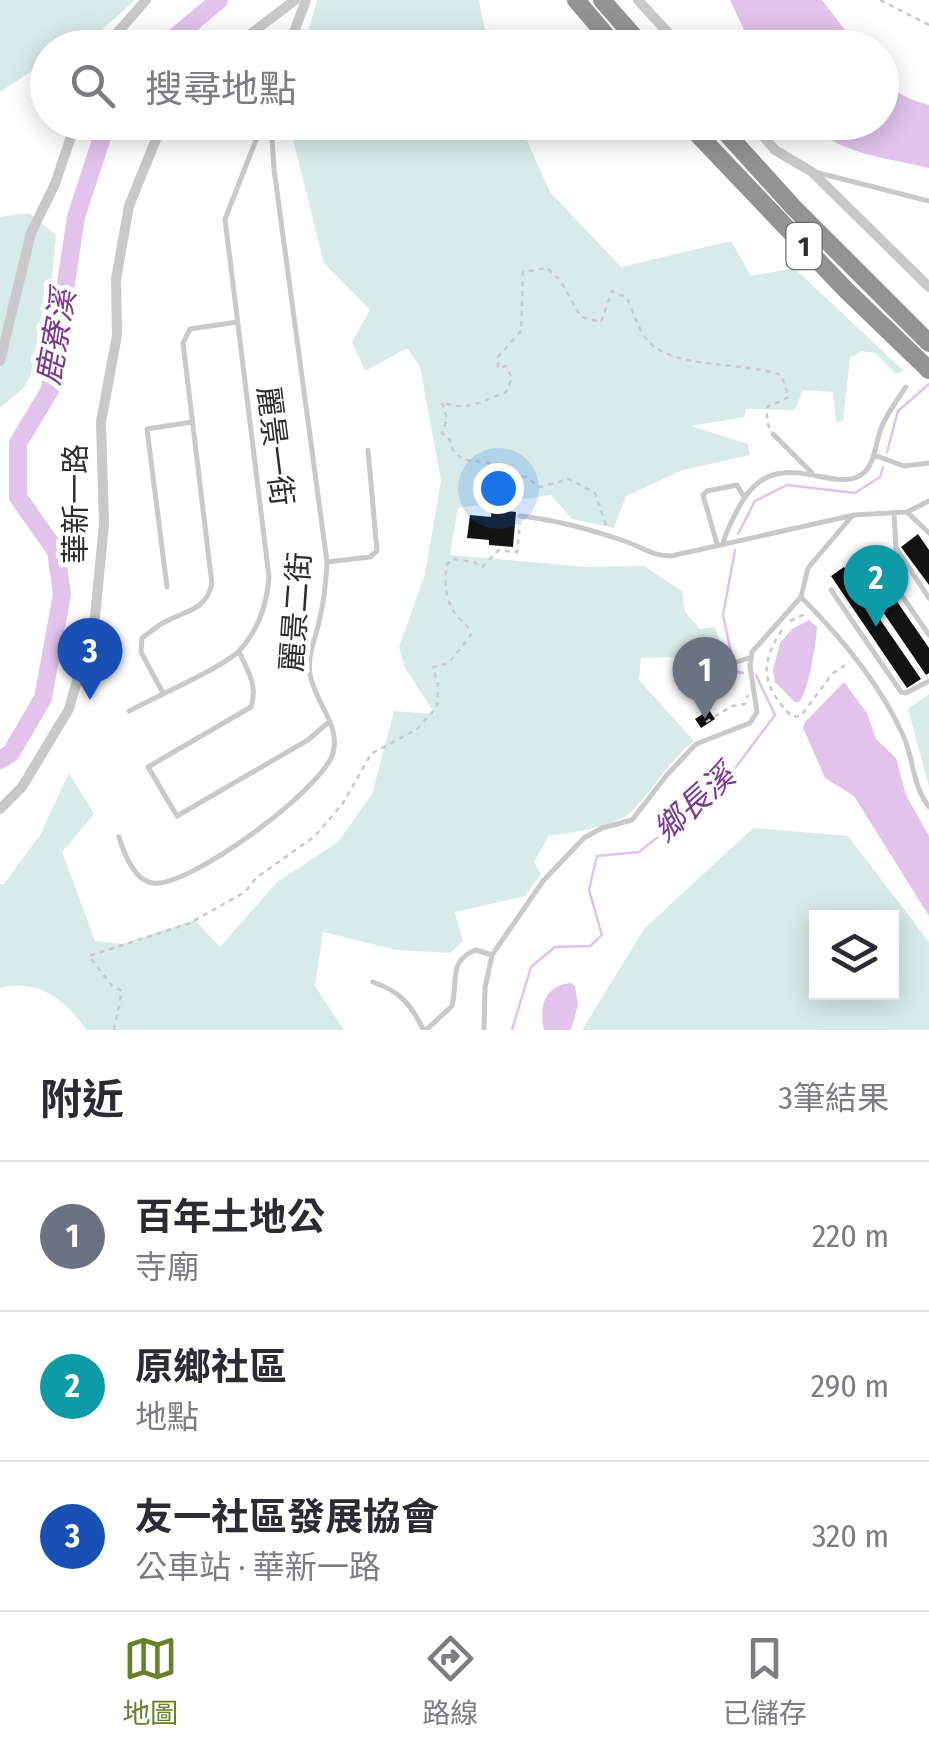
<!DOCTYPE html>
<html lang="zh-TW">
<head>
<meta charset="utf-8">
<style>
  :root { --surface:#fff; --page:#f2f2f3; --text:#2b2b33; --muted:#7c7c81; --line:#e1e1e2; --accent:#67822c }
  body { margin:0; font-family:"Fira Sans Condensed","Noto Sans TC",sans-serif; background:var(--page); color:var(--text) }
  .controls { position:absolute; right:30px; bottom:30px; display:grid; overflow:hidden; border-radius:0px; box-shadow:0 5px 25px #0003 }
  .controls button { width:90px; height:90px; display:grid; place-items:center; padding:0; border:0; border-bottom:2px solid var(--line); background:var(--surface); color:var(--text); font:50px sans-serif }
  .you { position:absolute; left:498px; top:488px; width:35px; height:35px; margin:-25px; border:8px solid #fff; border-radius:50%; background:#1a73e8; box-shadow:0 0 0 15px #1a73e833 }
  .badge { display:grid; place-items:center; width:65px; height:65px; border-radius:50%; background:var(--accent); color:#fff; font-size:32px; font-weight:700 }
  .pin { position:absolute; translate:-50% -82px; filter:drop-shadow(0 2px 5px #0008) }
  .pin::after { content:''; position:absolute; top:52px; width:35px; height:30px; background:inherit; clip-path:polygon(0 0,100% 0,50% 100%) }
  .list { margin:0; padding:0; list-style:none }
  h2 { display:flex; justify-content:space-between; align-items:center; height:130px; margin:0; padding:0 40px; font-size:42px }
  h2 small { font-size:32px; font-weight:400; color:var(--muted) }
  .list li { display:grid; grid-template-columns:65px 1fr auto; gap:30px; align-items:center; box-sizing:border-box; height:150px; padding:0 40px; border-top:2px solid var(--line) }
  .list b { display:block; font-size:38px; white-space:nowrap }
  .list p { margin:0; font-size:32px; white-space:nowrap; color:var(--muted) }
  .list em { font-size:32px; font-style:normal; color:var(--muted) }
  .icon { flex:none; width:55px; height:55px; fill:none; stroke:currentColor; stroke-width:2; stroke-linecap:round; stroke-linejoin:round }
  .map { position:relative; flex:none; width:929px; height:1030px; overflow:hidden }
  .search { position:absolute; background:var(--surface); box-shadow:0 5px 25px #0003; left:30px; right:30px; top:30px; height:110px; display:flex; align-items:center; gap:25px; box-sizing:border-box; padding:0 35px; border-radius:55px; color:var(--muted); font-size:38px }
  .sheet { height:580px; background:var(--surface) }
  nav { display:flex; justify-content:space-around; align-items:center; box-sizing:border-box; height:140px; border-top:2px solid var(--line); background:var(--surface); font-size:28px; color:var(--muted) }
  nav a { display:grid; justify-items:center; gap:5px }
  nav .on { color:var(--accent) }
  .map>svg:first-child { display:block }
</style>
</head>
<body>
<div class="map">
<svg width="929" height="1030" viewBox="0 0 929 1030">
  <rect width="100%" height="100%" fill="#fff"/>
  <path fill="#d8ebe8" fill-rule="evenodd" d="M0 0H134C110 25 83 48 48 48L47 61 0 92Z
    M317 0H479L488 47H304Z
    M289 123H519L550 192 621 267 731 241 751 276 794 268 904 371 896 374 875 353 861 351 850 358 843 421 836 422 833 392 803 390 795 410 746 409 744 417 691 426 748 444 750 455 683 470 626 496 614 528 572 519 551 495 458 508 450 555 586 567 644 566 682 591 685 612 700 629 715 627 725 657 699 666 683 657 641 658 639 680 694 741C667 762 654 790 631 812 618 825 567 835 549 835L534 862 541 874 525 896 455 912 463 941 450 953 397 950 323 932 315 986 344 1030H87C65 1001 40 978 0 988V884H4L40 835 69 773 94 814 62 852 95 941 122 944 195 920 220 947 277 882 338 842 372 794 394 711 435 714 404 666 399 647 425 574 441 481 420 367 407 348 365 371 352 342 370 310 324 263Z
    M29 213 56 235 47 336 25 387 0 408V217Z
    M929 694V787L908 709Z
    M753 828 848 836 929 942V1030H582L644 929ZM816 918H892V992H816Z"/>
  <path fill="#e2c3ec" d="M730 0H822L858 47H752Z
    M882 77C895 93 909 100 929 105V168C887 158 839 154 808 123L882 122Z
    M809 620 817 627C816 645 809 690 799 702H795L775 682 773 670 780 643 792 629Z
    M844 682 867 713 876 739 896 758 906 795 929 836V916L854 796 825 778 803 728 805 722Z
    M571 983 575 986 578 1005 571 1030H544C539 1006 544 986 571 983Z"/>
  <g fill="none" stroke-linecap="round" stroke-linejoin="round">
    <path stroke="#e2c3ec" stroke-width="2.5" d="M887 452 898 411 929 384
      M738 534 755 501 787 485 855 493 880 477 883 467
      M732 657 723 615 735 550
      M735 672 743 673
      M512 1030 531 967 555 947 590 946 602 935 589 890 597 856 639 852 721 787 775 715 756 675"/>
    <path stroke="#e2c3ec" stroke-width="18" d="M162 48 219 0
      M0 760 11 753 43 698 62 594 56 551 18 497V443L50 390 76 217 107 122"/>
  </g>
  <path fill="#131313" d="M492 510 516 512 513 547 489 545V540L467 538 470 515 491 517Z
    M918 534 929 550V585L901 547Z
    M869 561 929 648V673L926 675 855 571Z
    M844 567 921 679 907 688 831 576Z
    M709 710 715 719 701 728 695 719Z"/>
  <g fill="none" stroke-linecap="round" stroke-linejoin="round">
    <path stroke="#c9c9c9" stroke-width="2.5" stroke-dasharray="5 5" stroke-linecap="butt" d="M880 0 929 25
      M606 525 595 493 569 479 540 487 526 477 499 472 489 463 465 460 454 453 450 440 442 433 447 419 442 402C466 412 483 401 506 392L512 378 506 366 498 368V357L521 331 523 272 547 268 560 280 581 317 601 322 612 291 627 298C633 311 638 329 647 340 673 370 742 361 781 375L789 397 767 407V422L770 429
      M790 621 805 614
      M782 630C758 666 763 686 792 717L801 716 833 673 850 662
      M706 722 732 706 745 704 748 695
      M114 1030 122 991 112 986 89 956 190 923 245 892 256 878 315 836 343 803 371 754 417 729 437 707 438 684 433 667 449 663 471 635C468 624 463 623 456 615 445 600 444 581 447 564L453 559 474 562 482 567 499 550 517 552 520 523"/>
    <path stroke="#c9c9c9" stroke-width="5" d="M815 172 929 201
      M773 434 812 473
      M874 455 904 466 929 463
      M907 512 929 533
      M894 513 896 548 929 598
      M520 516C556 520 593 530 627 542 644 548 652 556 671 556L850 516
      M717 544 703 495 707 491 737 485 744 497
      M723 545C725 532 732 521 738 509 773 439 830 495 861 475 876 465 875 441 882 426 888 412 897 400 906 387
      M327 562 370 557 377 551 368 450
      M852 568 864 556 873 554 929 635
      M167 587 147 429 192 422
      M831 590 901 692 906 693 929 681
      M801 597C841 637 879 682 903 735 914 759 912 785 929 807
      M239 652C248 671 258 686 251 707L148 767 177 816 308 740 330 721
      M676 668 703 674 751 657
      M163 693 141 652 142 638C149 633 156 627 163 623 185 610 205 612 212 584L183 343 190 329 237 322
      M129 711C153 698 226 666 240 650 259 629 267 604 269 577L225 219 263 122
      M119 837C124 854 135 881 153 883 189 888 323 789 333 753 341 724 314 702 310 674 307 656 315 640 319 622 324 602 326 583 327 562L274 169 271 122
      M373 982C400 991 411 1005 423 1029L426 1030 452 1006C458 982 448 960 476 950L492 955
      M484 1030 485 988 492 955 543 881 584 838 602 828 632 820 666 776 696 744 750 723 757 712 750 666 752 652 801 597 808 568 853 515 907 512 929 501"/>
    <path stroke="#c9c9c9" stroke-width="10" d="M638 0 682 48
      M109 48 118 32 146 0
      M232 48 295 0
      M288 48 306 0
      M751 122 775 150 812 172 929 287
      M0 361 31 233 55 184 76 122
      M0 809 22 787 69 709 95 617 104 524 101 422 117 335 116 279 129 206 163 122"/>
    <path stroke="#939393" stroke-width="18" d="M576 0 617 48
      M602 0 644 48
      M686 122 845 289 929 370
      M716 122 794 208 929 343"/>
  </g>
  <g text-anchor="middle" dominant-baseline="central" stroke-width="10" stroke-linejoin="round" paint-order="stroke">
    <rect fill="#fff" stroke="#6b6b6b" stroke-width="2.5" x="786.5" y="223" width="35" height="46" rx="8"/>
    <g font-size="28" font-weight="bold" fill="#2c2c2c">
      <text x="804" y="246">1</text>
    </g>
    <g font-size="30" fill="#2c2c2c" stroke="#fff">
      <text transform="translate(275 446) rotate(83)">麗景一街</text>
      <text transform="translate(76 504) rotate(-90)">華新一路</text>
      <text transform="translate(296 612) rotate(-86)">麗景二街</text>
    </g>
    <g font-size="32" font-style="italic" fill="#7b3791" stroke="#fff">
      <text transform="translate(56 337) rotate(-80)">鹿寮溪</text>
      <text transform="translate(694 803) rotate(-42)">鄉長溪</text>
    </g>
  </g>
</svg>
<div class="controls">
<button><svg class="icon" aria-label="layers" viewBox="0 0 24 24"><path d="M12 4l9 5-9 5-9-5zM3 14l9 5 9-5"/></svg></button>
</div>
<div class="you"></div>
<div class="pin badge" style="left:705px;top:719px;background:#6b7280">1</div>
<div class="pin badge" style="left:876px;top:627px;background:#0f9aa8">2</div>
<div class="pin badge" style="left:90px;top:700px;background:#1a4fb4">3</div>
<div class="search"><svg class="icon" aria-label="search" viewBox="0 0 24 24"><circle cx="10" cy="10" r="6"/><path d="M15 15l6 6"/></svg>搜尋地點</div>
</div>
<section class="sheet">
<h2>附近<small>3筆結果</small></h2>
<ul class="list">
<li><span class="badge" style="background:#6b7280">1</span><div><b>百年土地公</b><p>寺廟</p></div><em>220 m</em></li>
<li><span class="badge" style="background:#0f9aa8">2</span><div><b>原鄉社區</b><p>地點</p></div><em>290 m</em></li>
<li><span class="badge" style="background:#1a4fb4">3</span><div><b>友一社區發展協會</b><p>公車站 · 華新一路</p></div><em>320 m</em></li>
</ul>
</section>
<nav>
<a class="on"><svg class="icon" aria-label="map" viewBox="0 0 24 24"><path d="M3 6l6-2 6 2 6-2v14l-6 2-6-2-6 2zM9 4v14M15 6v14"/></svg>地圖</a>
<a><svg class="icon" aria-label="directions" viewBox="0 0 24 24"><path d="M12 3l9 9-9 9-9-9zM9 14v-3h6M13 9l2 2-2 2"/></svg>路線</a>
<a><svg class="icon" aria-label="saved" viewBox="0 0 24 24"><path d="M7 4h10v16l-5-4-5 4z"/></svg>已儲存</a>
</nav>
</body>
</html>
